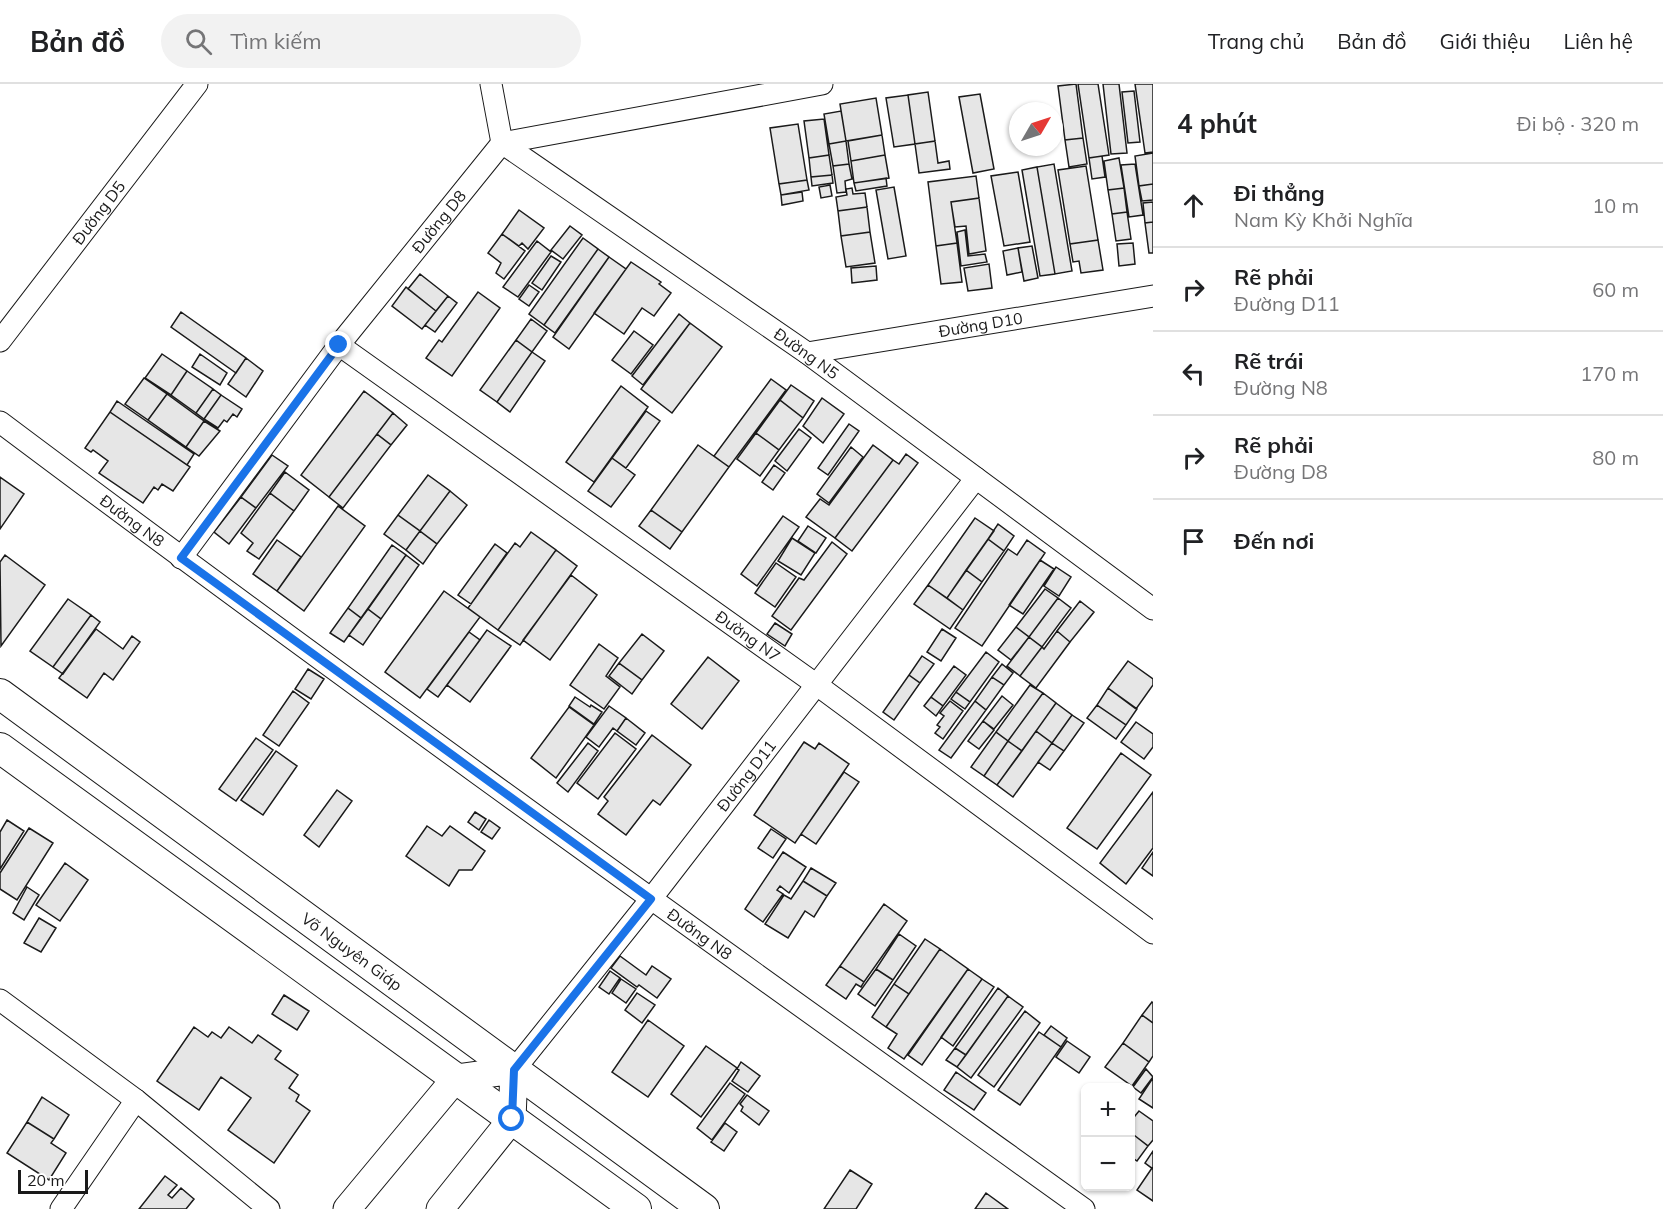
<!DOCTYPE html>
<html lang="vi">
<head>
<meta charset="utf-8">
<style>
  :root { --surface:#fff; --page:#f2f2f2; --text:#202124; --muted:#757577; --line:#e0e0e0 }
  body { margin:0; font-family:Mulish,sans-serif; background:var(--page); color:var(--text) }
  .controls { position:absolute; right:18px; bottom:18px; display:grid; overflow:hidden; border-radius:9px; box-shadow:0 2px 4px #0004 }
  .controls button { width:54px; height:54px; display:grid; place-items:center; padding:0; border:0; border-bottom:2px solid var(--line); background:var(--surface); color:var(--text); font:30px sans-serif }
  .compass { position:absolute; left:1009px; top:18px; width:54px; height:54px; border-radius:50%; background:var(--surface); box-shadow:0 2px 4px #0004; rotate:51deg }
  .scale { position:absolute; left:18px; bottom:15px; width:70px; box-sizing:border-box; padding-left:6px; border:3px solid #1a1a1a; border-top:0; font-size:16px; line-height:21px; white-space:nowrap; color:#1a1a1a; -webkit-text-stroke:4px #fff; paint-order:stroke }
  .stop { position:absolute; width:18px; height:18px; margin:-14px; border:4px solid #1a73e8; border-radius:50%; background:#fff }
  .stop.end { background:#1a73e8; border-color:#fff; box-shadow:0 2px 6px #0008 }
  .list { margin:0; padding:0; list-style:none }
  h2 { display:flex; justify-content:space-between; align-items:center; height:78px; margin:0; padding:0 24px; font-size:26px }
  h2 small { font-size:20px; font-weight:400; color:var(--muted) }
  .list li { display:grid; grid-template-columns:39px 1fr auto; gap:18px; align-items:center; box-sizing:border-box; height:84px; padding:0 24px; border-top:2px solid var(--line) }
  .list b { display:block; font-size:22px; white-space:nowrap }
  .list p { margin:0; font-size:20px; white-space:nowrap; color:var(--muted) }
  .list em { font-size:20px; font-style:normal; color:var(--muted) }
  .icon { flex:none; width:33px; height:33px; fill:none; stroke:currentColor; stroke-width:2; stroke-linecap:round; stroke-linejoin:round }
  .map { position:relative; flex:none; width:1153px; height:1125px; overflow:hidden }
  header { display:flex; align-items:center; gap:36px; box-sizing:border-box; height:84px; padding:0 30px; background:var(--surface); border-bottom:2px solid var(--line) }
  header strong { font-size:28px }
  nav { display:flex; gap:33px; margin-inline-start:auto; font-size:21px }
  .search { width:420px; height:54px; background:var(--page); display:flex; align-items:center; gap:15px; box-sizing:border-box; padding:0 21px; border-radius:33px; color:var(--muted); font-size:22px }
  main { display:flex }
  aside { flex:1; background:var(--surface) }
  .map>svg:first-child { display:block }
</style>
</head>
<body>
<header>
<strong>Bản đồ</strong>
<div class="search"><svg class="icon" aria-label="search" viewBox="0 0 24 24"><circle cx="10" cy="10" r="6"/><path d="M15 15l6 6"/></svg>Tìm kiếm</div>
<nav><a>Trang chủ</a><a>Bản đồ</a><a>Giới thiệu</a><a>Liên hệ</a></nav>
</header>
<main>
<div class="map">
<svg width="1153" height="1125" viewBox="0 0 1153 1125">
  <rect width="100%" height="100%" fill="#fff"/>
  <path fill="#e6e6e6" stroke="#1a1a1a" stroke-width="1.5" d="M1076 0 1083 54 1065 56 1058 2Z
    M1078 0H1098L1109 71 1089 74Z
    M1103 0H1119L1127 69 1111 70Z
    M1135 0H1153V68L1145 69Z
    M1134 7 1140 58 1128 59 1122 8Z
    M928 8 935 57 915 60 908 11Z
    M980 10 994 85 973 89 959 13Z
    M908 11 915 60 894 63 886 14Z
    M876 14 882 51 846 57 840 20Z
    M841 27 846 57 829 60 824 30Z
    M824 35 829 71 809 74 804 37Z
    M798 40 807 96 779 100 770 44Z
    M882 51 885 71 851 77 848 57Z
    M1083 54 1087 80 1069 83 1065 56Z
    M846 57 849 80 833 82 829 60Z
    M935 57 938 79 949 77 950 85 919 89 915 60Z
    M1153 69V100L1139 102 1135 72Z
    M829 71 832 91 811 93 809 74Z
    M885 71 889 94 854 99 851 77Z
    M1102 72 1105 93 1092 95 1089 74Z
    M1119 74 1124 104 1108 106 1104 77Z
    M849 80 852 95 845 97 846 108 837 109 833 82Z
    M1054 80 1072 187 1055 190 1037 83Z
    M1135 80 1143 131 1129 133 1121 81Z
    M1086 82 1098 156 1070 160 1058 86Z
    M1037 83 1055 190 1040 192 1022 86Z
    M1018 88 1030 158 1004 162 991 92Z
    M832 91 833 99 812 102 811 93Z
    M976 92 979 114 951 118 957 159 936 162 928 98Z
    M886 94 887 102 856 107 854 99Z
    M807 96 809 106 781 111 779 100Z
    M1153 100V116L1142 117 1139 102Z
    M830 101 832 112 821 114 819 103Z
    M894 103 906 172 888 175 876 106Z
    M852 104 853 110 865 109 867 123 838 127 836 113 847 111 846 105Z
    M1124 104 1127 128 1112 130 1108 106Z
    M802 108 803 117 782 121 781 111Z
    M979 114 986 167 969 170 966 142 955 143 951 118Z
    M1153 118V138L1145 139 1143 119Z
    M867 123 870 148 841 152 838 127Z
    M519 126 544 144 528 165 522 159 519 162 502 150Z
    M1127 128 1131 155 1116 157 1112 130Z
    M1153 138V169H1149L1145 139Z
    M570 142 582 151 563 175 551 166Z
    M965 146 968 172 985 170 987 178 961 182 957 148Z
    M870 148 875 179 846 183 841 152Z
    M502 150 525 167 504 195 496 189 501 179 488 169Z
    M583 154 598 165 544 241 529 230Z
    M1098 156 1103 186 1081 189 1079 177 1073 178 1070 160Z
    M537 157 551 168 518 213 503 203Z
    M957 159 962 198 941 200 936 162Z
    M1133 159 1135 180 1119 182 1117 160Z
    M1032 162 1038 194 1024 197 1018 164Z
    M1018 164 1022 188 1007 191 1003 167Z
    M598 165 609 173 555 249 544 241Z
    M551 172 561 178 542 206 532 199Z
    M609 173 626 185 569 265 553 253Z
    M631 178 661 198 659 200 671 209 654 232 642 224 624 250 594 229Z
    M989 180 992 204 968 207 964 184Z
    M876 182 877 196 852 199 851 184Z
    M420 190 448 212 436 227 408 205Z
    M529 201 539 208 529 222 519 215Z
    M406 203 436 227 422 245 392 222Z
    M478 208 500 224 452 292 426 274 439 256 442 258Z
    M448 212 457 219 435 248 425 241Z
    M181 228 246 274 236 289 171 243Z
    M679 230 690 239 643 301 632 292Z
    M531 235 547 247 532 268 516 256Z
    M690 239 722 263 672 329 641 305Z
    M634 247 653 261 631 290 612 276Z
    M516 256 532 268 497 318 480 306Z
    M532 268 545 277 510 328 497 318Z
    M162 270 187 287 171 311 145 294Z
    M200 270 227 289 220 301 192 283Z
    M246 274 263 287 246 313 228 300Z
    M187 287 213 305 196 329 171 311Z
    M144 294 167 310 148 336 125 320Z
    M771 295 786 306 729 383 714 372Z
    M791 301 814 317 803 334 780 316Z
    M621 302 648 323 594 398 566 378Z
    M213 305 221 311 204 335 196 329Z
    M364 307 393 329 329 413 301 391Z
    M167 310 204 337 186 363 148 336Z
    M221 311 242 325 237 333 233 330 227 338 224 336 218 344 204 335Z
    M822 314 844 330 823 359 803 342Z
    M780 316 803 334 779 366 756 349Z
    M117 317 194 370 187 381 110 328Z
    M646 327 660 337 626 384 612 374Z
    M110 328 190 383 173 407 162 400 158 406 154 403 143 419 99 389 108 377 93 366 91 368 85 364Z
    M393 329 407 341 391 361 377 350Z
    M204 337 220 347 199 372 186 363Z
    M849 340 859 347 828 391 818 384Z
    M799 345 811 354 787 387 775 377Z
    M756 349 779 366 760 392 737 375Z
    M377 350 391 361 343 424 329 413Z
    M698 361 729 383 682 448 651 426Z
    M873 361 893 376 835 454 806 433 820 415 829 421Z
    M851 363 863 373 829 419 817 410Z
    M906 370 918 379 852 467 835 454 893 376 899 380Z
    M272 371 288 382 256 424 241 413Z
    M612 374 635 391 611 423 588 407Z
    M774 381 785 389 773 406 762 398Z
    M285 388 309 406 294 427 270 409Z
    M428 391 450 407 420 447 398 431Z
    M0 393 24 410 0 445Z
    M450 407 467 421 437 460 420 447Z
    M270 409 294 427 259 475 247 467 253 459 241 449Z
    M241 413 256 424 229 460 214 448Z
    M338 422 365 442 304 527 277 507Z
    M651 426 682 448 670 465 639 442Z
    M398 431 420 447 406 466 384 450Z
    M783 432 799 443 757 502 741 490Z
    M975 434 994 447 947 514 928 501Z
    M998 440 1014 452 1004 467 988 455Z
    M808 442 826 454 816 469 798 457Z
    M420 447 437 460 423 480 406 466Z
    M531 448 556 466 498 546 468 524 515 459 520 463Z
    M792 454 815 469 801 491 778 477Z
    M988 455 1004 467 982 498 966 486Z
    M277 456 301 473 277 507 253 490Z
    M1027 456 1045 469 982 562 955 544 1008 465 1017 471Z
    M832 458 847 470 791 546 772 532 799 494 804 496Z
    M495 460 507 469 471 520 458 511Z
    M392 461 406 471 361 534 348 524Z
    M556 466 577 482 520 561 498 546Z
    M5 471 45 501 1 562 0 478Z
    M406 471 419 481 381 535 368 525Z
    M1040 476 1054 485 1023 530 1009 521Z
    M776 479 796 493 775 523 755 509Z
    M1056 483 1071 493 1059 512 1044 502Z
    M966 486 982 498 963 526 947 514Z
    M571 491 597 511 550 576 523 556Z
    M928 501 963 526 950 545 914 520Z
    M1045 505 1058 514 1029 553 1016 543Z
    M444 507 480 533 420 614 385 588Z
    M1058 514 1071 524 1042 563 1029 553Z
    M68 515 91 531 53 583 30 567Z
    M1080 517 1094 528 1070 558 1057 547Z
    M348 524 361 534 344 558 330 549Z
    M368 525 381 535 363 561 349 551Z
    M91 531 100 538 63 590 53 583Z
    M775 539 792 550 785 562 767 550Z
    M1016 543 1029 553 1011 576 998 566Z
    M96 545 123 565 132 552 140 558 113 596 104 589 87 614 59 594Z
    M942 545 956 554 941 577 927 568Z
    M487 546 511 562 470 618 447 601Z
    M1057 547 1070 558 1036 604 1020 592 1042 563 1044 565Z
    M469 548 480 556 438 613 427 605Z
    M642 550 664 567 642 596 619 579Z
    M1029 553 1042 563 1020 592 1007 582Z
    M599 560 618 574 606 592 620 603 604 625 570 601Z
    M986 568 999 578 970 618 956 608Z
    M922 572 934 580 920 599 909 591Z
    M708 573 739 597 702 645 671 620Z
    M1128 577 1153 595V601L1136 625 1108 604Z
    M619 579 642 596 632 610 609 592Z
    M1002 580 1013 589 1004 601 992 593Z
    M954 582 966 591 943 622 931 613Z
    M308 585 324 595 311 615 295 605Z
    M909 591 920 599 894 636 883 628Z
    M992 593 1004 601 986 626 975 617Z
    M1030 601 1043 609 1008 657 996 648Z
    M1108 604 1137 625 1126 641 1097 621Z
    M293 607 309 619 279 662 263 651Z
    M956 608 970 618 965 625 951 615Z
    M1043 609 1056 619 1022 667 1008 657Z
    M1002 612 1013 621 994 645 983 637Z
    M575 613 590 623 591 621 602 628 594 640 569 622Z
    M931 613 943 622 936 632 924 622Z
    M950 617 963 627 943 655 935 649 940 643 937 641 944 632 940 629Z
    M975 617 986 626 951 674 939 666Z
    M1056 619 1072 631 1052 659 1036 647Z
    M1097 621 1126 641 1116 655 1087 634Z
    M609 622 626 634 617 647 613 644 599 663 586 653Z
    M569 623 594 641 556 694 531 674Z
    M1072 631 1084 639 1064 667 1052 659Z
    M626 634 645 649 636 661 617 647Z
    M983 637 994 646 979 665 968 657Z
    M1136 638 1153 650V663L1144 675 1121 658Z
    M1036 647 1052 659 1013 713 997 701Z
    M996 648 1008 657 984 692 971 683Z
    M615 649 636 665 598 715 577 699Z
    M652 651 691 681 660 721 653 716 626 751 598 730 608 717 604 713Z
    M256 654 273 666 236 717 219 705Z
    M1008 657 1022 667 997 701 984 692Z
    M804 658 815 665 819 659 849 680 795 759 754 731Z
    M588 659 598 667 568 708 557 699Z
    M1052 659 1064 667 1050 686 1038 678Z
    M276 667 297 682 263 731 241 716Z
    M1121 669 1151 691 1097 765 1067 744Z
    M844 688 859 698 816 760 801 750Z
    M337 706 352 717 319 763 304 751Z
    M1153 708V764L1126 800 1100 779Z
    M475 728 486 735 479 746 468 738Z
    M7 736 24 747 0 785V748Z
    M489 736 500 744 492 755 481 748Z
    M427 742 442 752 450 742 485 767 472 786H459L449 802 406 772Z
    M29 744 53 759 17 816 0 805V789Z
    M771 745 786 755 773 774 758 764Z
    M783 768 806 783 789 809 780 802 777 806 783 810 763 838 745 825Z
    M1153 768V792L1142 784Z
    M65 779 88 796 60 837 36 821Z
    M811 784 836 799 827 812 803 797Z
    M803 797 827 812 814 833 805 827 788 854 765 840 784 811 791 815Z
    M27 803 39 811 24 836 13 829Z
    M884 820 907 837 864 898 840 882Z
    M39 834 56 844 41 868 24 859Z
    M899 850 916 862 893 896 876 885Z
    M925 855 940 865 909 910 894 900Z
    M940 865 968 885 904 975 888 964 897 950 886 943Z
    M620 872 646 891 652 882 671 895 657 914 639 901 637 903 611 884Z
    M840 882 864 898 861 903 856 900 846 915 826 901Z
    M876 885 893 896 875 922 858 910Z
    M968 885 982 895 922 981 908 971Z
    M610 887 620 894 609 910 599 903Z
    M621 895 636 905 626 919 612 909Z
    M982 895 994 903 953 962 941 953Z
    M894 900 909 910 886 943 872 933Z
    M998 904 1008 912 966 971 955 964Z
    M637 909 655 921 642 939 625 926Z
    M284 911 309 927 297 946 272 930Z
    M1008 912 1023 923 971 994 957 983Z
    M1152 918 1153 919V939L1142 931Z
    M1025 927 1040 939 994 1003 978 991Z
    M1142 931 1153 939V972L1149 978 1123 959Z
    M648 936 684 962 648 1013 612 988Z
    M1051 942 1067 954 1061 963 1044 951Z
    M194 943 208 953 212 948 221 954 229 943 252 959 258 951 281 967 275 975 298 991 289 1004 299 1011 296 1017 310 1027 274 1079 228 1046 251 1014 221 993 199 1026 157 997Z
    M1039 948 1061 963 1020 1021 998 1006Z
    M1067 957 1090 973 1079 989 1056 973Z
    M1123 959 1149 978 1132 1002 1105 983Z
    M706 962 737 984 701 1033 671 1010Z
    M955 964 966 971 957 983 946 976Z
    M741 978 760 992 748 1008 732 997 739 986 737 985Z
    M1146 985 1153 993 1141 1009 1133 1003Z
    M956 988 986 1009 974 1026 944 1006Z
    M1153 994V1024L1139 1015Z
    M730 999 745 1010 712 1056 697 1044Z
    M747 1011 769 1027 759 1041 741 1027 743 1023 740 1020Z
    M42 1013 69 1031 54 1055 27 1038Z
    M1139 1027 1153 1037V1056L1148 1062 1130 1048V1038Z
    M27 1038 54 1055 51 1059 66 1069 49 1096 7 1069Z
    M725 1039 737 1048 724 1067 711 1058Z
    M1130 1048 1148 1062 1137 1077 1130 1072Z
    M1153 1067V1085L1145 1079Z
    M1152 1084 1153 1085V1117L1137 1106Z
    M850 1086 872 1100 856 1125H824Z
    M165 1092 177 1101 168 1111 172 1114 181 1104 194 1115 186 1125H139Z
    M986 1109 1008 1125H975Z"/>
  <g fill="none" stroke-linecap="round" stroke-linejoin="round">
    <g stroke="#1a1a1a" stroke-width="23">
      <g id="minor">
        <path id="s1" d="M491 0 502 59 807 269 1153 525"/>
        <path id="s2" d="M0 257 197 0"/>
        <path id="s3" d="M339 261 817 601 1153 849"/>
        <path id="s4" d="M807 269 1153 212"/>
        <path id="s5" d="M0 338C357 606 721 865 1084 1125"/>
        <path id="s6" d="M181 474 339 261 502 59 822 0"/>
        <path d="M0 916 136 1016 269 1125"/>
        <path id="s7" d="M514 986 651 815 976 394"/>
        <path d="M61 1125 136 1016"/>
      </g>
    </g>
    <g stroke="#1a1a1a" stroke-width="29">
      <path id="tertiary" d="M347 1125 456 994 514 986 512 1035 440 1125"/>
    </g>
    <g stroke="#1a1a1a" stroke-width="32">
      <g id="secondary">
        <path id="s8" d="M0 610 704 1125"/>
        <path d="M0 664 636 1125"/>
      </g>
    </g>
    <use href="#minor" stroke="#fff" stroke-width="21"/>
    <use href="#tertiary" stroke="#fff" stroke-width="27"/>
    <use href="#secondary" stroke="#fff" stroke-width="30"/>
  </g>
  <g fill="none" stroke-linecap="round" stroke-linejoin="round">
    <path stroke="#1a73e8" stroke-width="8" d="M339 261 181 474 651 815 514 986 512 1035"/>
  </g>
  <g text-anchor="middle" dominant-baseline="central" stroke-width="4.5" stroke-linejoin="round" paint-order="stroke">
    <g font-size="16" fill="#1a1a1a" stroke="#fff">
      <text stroke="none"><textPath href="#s2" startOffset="162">Đường D5</textPath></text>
      <text stroke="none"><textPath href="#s6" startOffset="424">Đường D8</textPath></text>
      <text stroke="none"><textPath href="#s4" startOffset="176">Đường D10</textPath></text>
      <text stroke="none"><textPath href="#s1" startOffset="430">Đường N5</textPath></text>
      <text stroke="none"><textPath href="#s5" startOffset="165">Đường N8</textPath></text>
      <text stroke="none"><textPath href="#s3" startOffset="502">Đường N7</textPath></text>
      <text stroke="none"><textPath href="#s7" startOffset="375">Đường D11</textPath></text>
      <text stroke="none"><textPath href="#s5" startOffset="867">Đường N8</textPath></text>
      <text stroke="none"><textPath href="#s8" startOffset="436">Võ Nguyên Giáp</textPath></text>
    </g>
  </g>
</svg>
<div class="controls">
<button>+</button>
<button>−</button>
</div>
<svg class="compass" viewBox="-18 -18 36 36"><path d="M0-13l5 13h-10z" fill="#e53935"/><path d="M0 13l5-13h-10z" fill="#757577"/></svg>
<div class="scale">20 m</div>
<div class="stop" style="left:512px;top:1035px"></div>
<div class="stop end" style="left:339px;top:261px"></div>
</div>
<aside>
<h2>4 phút<small>Đi bộ · 320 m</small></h2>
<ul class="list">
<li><svg class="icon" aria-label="ahead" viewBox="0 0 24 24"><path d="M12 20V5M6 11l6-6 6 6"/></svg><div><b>Đi thẳng</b><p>Nam Kỳ Khởi Nghĩa</p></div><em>10 m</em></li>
<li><svg class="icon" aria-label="right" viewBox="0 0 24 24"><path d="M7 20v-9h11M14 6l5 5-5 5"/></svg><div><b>Rẽ phải</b><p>Đường D11</p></div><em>60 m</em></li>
<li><svg class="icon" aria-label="left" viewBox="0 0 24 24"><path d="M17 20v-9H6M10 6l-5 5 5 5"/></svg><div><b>Rẽ trái</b><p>Đường N8</p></div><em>170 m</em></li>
<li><svg class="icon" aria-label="right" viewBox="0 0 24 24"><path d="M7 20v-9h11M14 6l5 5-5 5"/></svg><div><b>Rẽ phải</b><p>Đường D8</p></div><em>80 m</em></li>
<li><svg class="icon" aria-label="arrive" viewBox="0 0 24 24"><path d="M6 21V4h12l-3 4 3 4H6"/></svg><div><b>Đến nơi</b></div></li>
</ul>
</aside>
</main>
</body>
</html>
